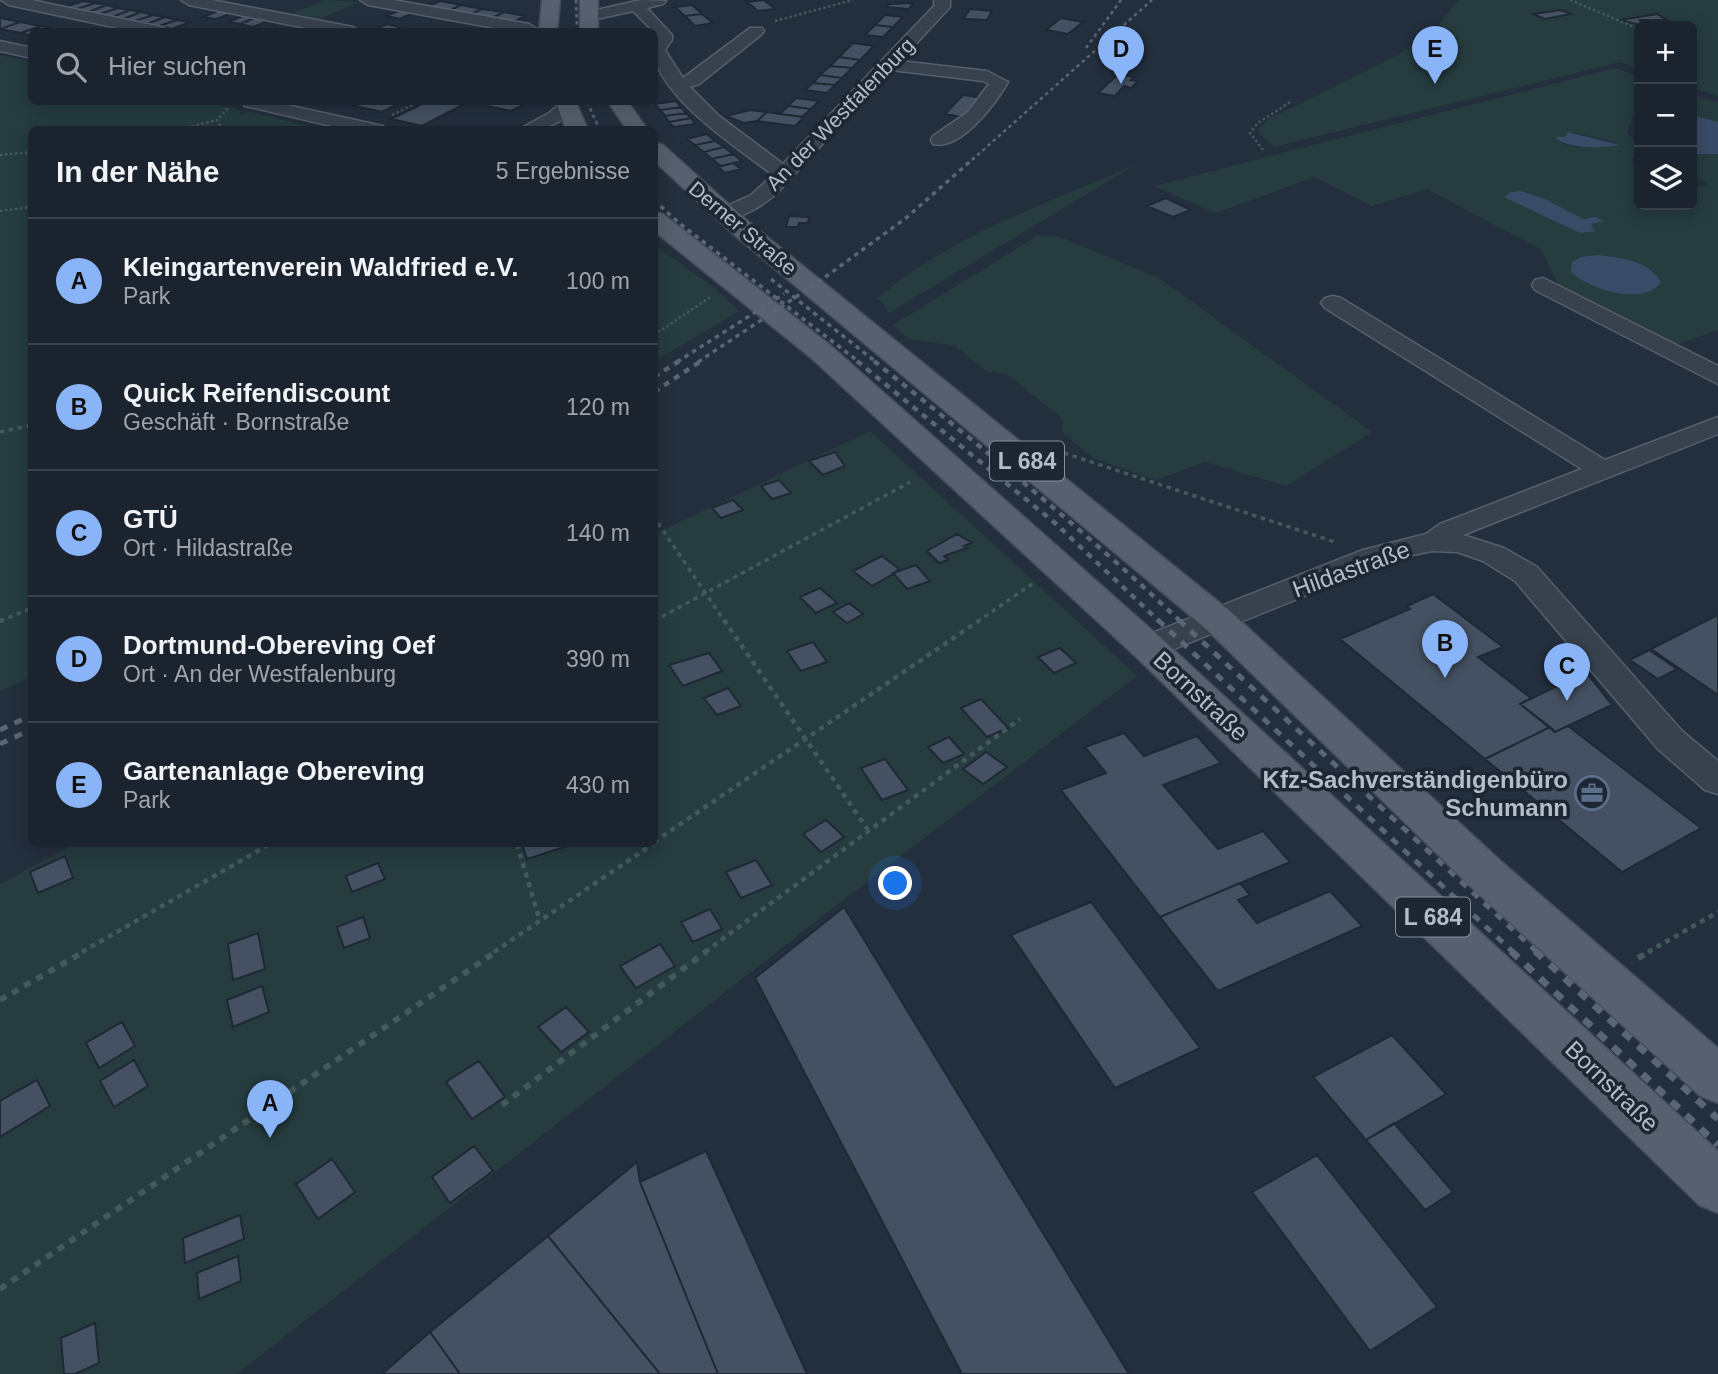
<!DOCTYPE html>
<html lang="de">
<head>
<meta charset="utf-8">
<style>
  :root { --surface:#1b232e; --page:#242b36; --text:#f1f3f6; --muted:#a0a4aa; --line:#39404a; --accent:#8ab4f8 }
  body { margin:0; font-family:Arial,sans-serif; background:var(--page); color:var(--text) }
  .controls { position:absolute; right:21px; top:21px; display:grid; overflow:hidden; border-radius:10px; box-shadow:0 4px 18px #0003 }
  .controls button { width:63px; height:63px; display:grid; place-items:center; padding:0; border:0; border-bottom:2px solid var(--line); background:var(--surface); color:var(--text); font:35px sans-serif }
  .you { position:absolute; left:896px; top:884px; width:24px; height:24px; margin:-18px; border:5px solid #fff; border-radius:50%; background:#1a73e8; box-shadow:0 0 0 10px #1a73e833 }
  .badge { display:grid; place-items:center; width:46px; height:46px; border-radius:50%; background:var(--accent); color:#111; font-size:23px; font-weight:700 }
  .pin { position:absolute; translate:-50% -58px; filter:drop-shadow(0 2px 4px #0008) }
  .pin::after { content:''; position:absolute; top:37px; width:24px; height:21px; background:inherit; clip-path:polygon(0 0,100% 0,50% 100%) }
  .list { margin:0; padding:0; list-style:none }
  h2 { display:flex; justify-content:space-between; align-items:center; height:91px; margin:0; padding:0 28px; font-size:30px }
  h2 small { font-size:23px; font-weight:400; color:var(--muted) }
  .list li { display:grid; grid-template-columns:46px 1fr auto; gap:21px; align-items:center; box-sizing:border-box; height:126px; padding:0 28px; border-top:2px solid var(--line) }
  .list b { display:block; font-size:26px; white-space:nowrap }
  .list p { margin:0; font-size:23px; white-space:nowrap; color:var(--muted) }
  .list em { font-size:23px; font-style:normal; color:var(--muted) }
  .icon { flex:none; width:38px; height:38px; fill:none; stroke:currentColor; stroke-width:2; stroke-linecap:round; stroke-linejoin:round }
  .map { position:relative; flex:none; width:1718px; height:1374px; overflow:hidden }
  .search { position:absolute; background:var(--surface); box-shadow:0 4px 18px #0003; left:28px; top:28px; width:630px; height:77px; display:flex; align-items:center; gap:18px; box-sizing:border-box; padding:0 24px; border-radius:10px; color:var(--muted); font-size:26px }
  .panel { position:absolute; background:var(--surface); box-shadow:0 4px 18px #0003; left:28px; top:126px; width:630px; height:721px; border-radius:10px }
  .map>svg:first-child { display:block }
</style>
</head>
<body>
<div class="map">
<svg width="1718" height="1374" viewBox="0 0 1718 1374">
  <rect width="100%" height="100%" fill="#242f3e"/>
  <path fill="#263c3f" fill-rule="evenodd" d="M325 0 359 2 312 22 284 17Z
    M1458 0H1718V96L1692 88V26H1639V70L1620 62 1274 147 1257 131 1267 120 1399 54 1436 29Z
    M0 55 31 62 32 102H204L241 110 239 114 251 112 321 129 32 130 31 677 0 691Z
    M1615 68 1639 77V113L1633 114 1627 134 1639 141V159H1632L1634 168 1639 171V205H1692V188L1708 184 1692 175V154H1718V330L1670 347 1561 290 1542 250 1427 189 1372 206 1314 177 1216 213 1154 186ZM1571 132 1616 142V146C1598 143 1570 154 1556 138L1565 137ZM1522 191 1583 219 1595 217 1580 233 1504 196Z
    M1692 94 1718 103V122L1692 115Z
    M1135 165 889 313 878 298C951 235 1048 203 1135 165Z
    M1037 236 1060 237 1159 278 1372 432 1286 486 1205 462 1156 480 1093 458 1062 432 1063 419 1008 375 986 371 955 346 909 339 893 325Z
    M654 245 715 288 739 311 655 361Z
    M870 431 1137 676 842 901 237 1374H0V884L75 844H654L655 534Z"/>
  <path fill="#394c67" d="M1692 115 1718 122V154H1692Z
    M1568 132 1620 145C1605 148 1566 150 1555 137H1565Z
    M1521 191 1545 199 1583 219 1595 217 1604 221 1591 224 1595 231 1580 233 1504 197 1511 192Z
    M1598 255C1621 258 1648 260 1661 282 1644 307 1588 289 1571 272L1572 262 1581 257Z"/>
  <path fill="#455162" stroke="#1f2835" stroke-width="2" d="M764 0 775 9 758 11 747 2Z
    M84 1 95 3 77 9 65 7Z
    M440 1 461 5 448 11 427 7Z
    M95 3 107 5 88 12 77 9Z
    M913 3 909 9 886 7 889 4Z
    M107 5 118 8 100 14 88 12Z
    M461 5 482 9 469 15 448 11Z
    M692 5 702 14 685 16 675 7Z
    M118 8 130 10 112 17 100 14Z
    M482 9 504 12 490 19 469 15Z
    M970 9 992 11 987 20 967 19 964 18Z
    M130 10 141 12 123 19 112 17Z
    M220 10 233 13 216 19 203 17Z
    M401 10 415 12 400 19 386 16Z
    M1561 10 1571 14 1545 19 1533 14Z
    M141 12 153 15 135 21 123 19Z
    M504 12 525 16 512 23 490 19Z
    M702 14 713 23 695 26 685 16Z
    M1657 14 1667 20H1639L1648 24 1640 25 1620 20Z
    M153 15 165 17 147 24 135 21Z
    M245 15 257 17 240 24 228 22Z
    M885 15 903 17 893 27 875 25Z
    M165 17 177 20 159 26 147 24Z
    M257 17 270 20 253 27 240 24Z
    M0 18 20 22 0 29Z
    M1061 18 1083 22 1068 34 1046 30Z
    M177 20 190 22 172 29 159 26Z
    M20 22 41 26 21 33 0 29Z
    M387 24 400 27 390 32 371 31Z
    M875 25 893 27 883 37 865 35Z
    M41 26 62 31 32 32V36L21 33Z
    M853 43 874 46 860 60 839 57Z
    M839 57 860 60 852 68 830 66Z
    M830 66 852 68 842 78 820 75Z
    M1118 74 1134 77 1131 80 1138 81 1131 88 1124 86 1115 96 1098 93Z
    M820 75 842 78 835 85 813 83Z
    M813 83 835 85 827 93 805 90Z
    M963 95 985 98 968 118 945 114Z
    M796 98 819 101 811 109 788 106Z
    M676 101 681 107 660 110 655 104Z
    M364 102H393L400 103 382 112 355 106Z
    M426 102H529L511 111 468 102 422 126 391 119Z
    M788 106 811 109 802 117 780 114Z
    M681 107 686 113 665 116 660 110Z
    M750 110 767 112 757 121 744 123 726 116Z
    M767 112 780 114 804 117 795 126 757 121Z
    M686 113 691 118 669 122 665 116Z
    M691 118 695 124 674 127 669 122Z
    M707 134 715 141 695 145 687 139Z
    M715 141 724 147 704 152 695 145Z
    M724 147 733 154 712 159 704 152Z
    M733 154 742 161 721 166 712 159Z
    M733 163 741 169 725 173 718 167Z
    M1166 198 1191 210 1173 217 1147 206Z
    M789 216 809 217 808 223H799L798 227H786Z
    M835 452 845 466 823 475 809 461Z
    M779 480 791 493 772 499 761 486Z
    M733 500 743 510 721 518 712 508Z
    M957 534 972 543 964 546 967 548 944 556 948 560 939 563 927 551Z
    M882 556 899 569 893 574 872 586 853 571Z
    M916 565 930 581 907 589 893 573Z
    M820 588 837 603 816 613 800 597Z
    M1433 594 1503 647 1478 657 1531 698 1520 704 1550 727 1485 759 1340 639 1410 609 1407 606Z
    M849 603 863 614 847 623 833 612Z
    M1718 615V695L1651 649Z
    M813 642 827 662 801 671 787 651Z
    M1060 648 1076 663 1054 673 1038 657Z
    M1649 650 1677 669 1658 679 1630 660Z
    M709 653 722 671 683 686 669 665Z
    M1586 672 1612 705 1555 732 1520 704Z
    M728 688 741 706 717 715 704 698Z
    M981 699 1008 728 987 737 961 708Z
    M1568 726 1701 828 1622 872 1485 759 1550 727 1555 732Z
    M1124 733 1144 756 1197 736 1221 763 1163 785 1218 849 1263 831 1290 862 1160 917 1061 790 1106 773 1085 747Z
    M949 737 964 754 943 763 928 747Z
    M986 752 1007 767 983 784 963 769Z
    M885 759 908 790 882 800 861 768Z
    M826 820 844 837 821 852 803 834Z
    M522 844H574L527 859Z
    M65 856 73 878 38 893 30 872Z
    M756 860 772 885 741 898 726 872Z
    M378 863 385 879 352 892 346 876Z
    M1240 883 1250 895 1238 900 1257 923 1330 891 1362 926 1218 991 1160 917Z
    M1091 902 1200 1048 1115 1088 1011 935Z
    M844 907 1129 1374H962L755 978Z
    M710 909 722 929 693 942 681 922Z
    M363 917 370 938 344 948 337 927Z
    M258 933 265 969 233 980 228 944Z
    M660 944 675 966 636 988 620 966Z
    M262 986 269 1012 233 1027 227 1000Z
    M566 1007 589 1032 561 1052 538 1027Z
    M122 1022 135 1046 99 1068 86 1043Z
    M1392 1035 1446 1094 1366 1140 1313 1077Z
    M134 1060 148 1086 114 1107 100 1081Z
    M479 1061 505 1097 472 1119 446 1082Z
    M37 1080 50 1106 0 1137V1101Z
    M1394 1123 1453 1192 1425 1210 1366 1140Z
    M474 1146 493 1171 450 1203 432 1177Z
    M706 1151 807 1374H718L640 1182Z
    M1317 1155 1437 1307 1370 1351 1252 1192Z
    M332 1159 355 1192 318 1219 296 1184Z
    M637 1162 640 1182 718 1374H660L548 1236Z
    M240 1215 244 1239 185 1263 183 1238Z
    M548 1236 660 1374H460L430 1332Z
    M238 1256 241 1281 199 1299 197 1273Z
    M95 1323 99 1363 75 1374H64L61 1338Z
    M430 1332 460 1374H382Z"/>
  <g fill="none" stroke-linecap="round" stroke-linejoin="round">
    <g stroke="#565f6c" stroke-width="3">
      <path id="minor" d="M1 0H31L162 27 170 32H137L9 5Z
        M181 0H212L353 27 361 32H326L189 5Z
        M360 0H393L529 24 537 29 535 32H517L368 5Z
        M641 0 666 1 663 4 647 8 672 35V40L665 50 683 78 750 28H762L764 31 762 34 699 84 690 87 719 116 783 164 934 6V0H950V7L900 61 987 71 1008 82C996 103 961 151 933 144L931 140 933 136 968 112 989 84 983 81 891 70 778 192C764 205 737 223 718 218L715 214 718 210 751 195 773 175C737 148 672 105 656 63 652 53 657 41 654 32L633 11 588 21 580 16 583 13Z
        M0 41 32 48V58L0 51Z
        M242 102H273L383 126 385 130H349L245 106Z
        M562 102H574L577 106C561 126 542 130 518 130L549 113Z
        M1543 278 1718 366V384L1535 290 1532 285 1535 280Z
        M1333 296 1341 298 1605 460 1718 417V434L1463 535 1504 548 1537 567 1682 731 1718 761V794L1705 790 1658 749 1515 581 1483 561 1457 552 1432 551 1398 558 1159 655 1148 658 1137 655 1132 647 1137 639 1363 550 1426 534 1440 524 1582 469 1325 308 1321 303 1325 298Z"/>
    </g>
    <g stroke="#414a57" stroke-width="3">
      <path id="major" d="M542 0H560L557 32H539Z
        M580 0H598V32H580Z
        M556 102H576L588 130H566Z
        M608 102H628L648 130H627Z
        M654 143 662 144 750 223 1231 612 1503 863 1718 1048V1103L1700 1096 1471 887 1205 628 732 233 654 161Z
        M654 212 663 214 830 345 1161 638 1718 1151V1213L1699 1205 1135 656 810 357 654 231Z"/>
    </g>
    <path stroke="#44595c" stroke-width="2.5" stroke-dasharray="2.5 2.5" stroke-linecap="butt" d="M1570 0 1639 29
      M775 21 853 0
      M392 115 419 102
      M177 130 217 120
      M223 130 217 120 229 107
      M1263 150 1250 133 1258 123 1290 102
      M0 155 32 152
      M0 211 32 207
      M654 335 712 296"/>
    <path stroke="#44595c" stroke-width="3.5" stroke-dasharray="4.5 4.5" stroke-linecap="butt" d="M0 432 32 425
      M1064 453 1335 542
      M658 523 725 622
      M0 621 32 608
      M654 621 910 482
      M977 622 1032 584"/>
    <path stroke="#44595c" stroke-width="4.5" stroke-dasharray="5 5" stroke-linecap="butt" d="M724 620 868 830
      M0 621 3 620
      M654 842 980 620
      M517 844 540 921
      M82 952 270 844
      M494 952 653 844
      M705 952 1020 719
      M1648 952 1718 912"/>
    <path stroke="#44595c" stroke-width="6" stroke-dasharray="7 7" stroke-linecap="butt" d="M1638 958 1651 951
      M0 1000 85 951
      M502 1105 707 951
      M0 1289 497 951"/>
    <use href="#minor" fill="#38414e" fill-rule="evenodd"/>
    <use href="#major" fill="#56606e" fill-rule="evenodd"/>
    <path stroke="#5a6575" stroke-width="2.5" stroke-dasharray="3.5 3.5" stroke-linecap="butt" d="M576 0 577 32
      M1086 48 1121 0
      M587 102 600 130
      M972 160 1152 0"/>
    <path stroke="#5a6575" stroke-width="3.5" stroke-dasharray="4.5 4.5" stroke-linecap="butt" d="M654 200 679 223 859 362
      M771 279 876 362
      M677 362 784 294
      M698 362 817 283 906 218 974 158"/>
    <path stroke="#5a6575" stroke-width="4.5" stroke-dasharray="6 6" stroke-linecap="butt" d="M857 361 1055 523 1160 622
      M874 361C979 445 1083 529 1181 622
      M654 377 679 361
      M654 392 701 361"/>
    <path stroke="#5a6575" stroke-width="5" stroke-dasharray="8 8" stroke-linecap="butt" d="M1158 620 1513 952
      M1179 620 1537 952
      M0 730 32 715
      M0 744 32 729"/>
    <path stroke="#5a6575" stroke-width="7" stroke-dasharray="10 10" stroke-linecap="butt" d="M1511 951 1718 1145
      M1535 951 1718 1119"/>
  </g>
  <defs>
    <g id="office-ring" transform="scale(1.75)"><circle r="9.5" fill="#1d2633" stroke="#5c6f8a" stroke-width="1.5"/><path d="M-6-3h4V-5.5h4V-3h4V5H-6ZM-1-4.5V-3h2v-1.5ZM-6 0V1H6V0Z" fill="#5c6f8a"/></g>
  </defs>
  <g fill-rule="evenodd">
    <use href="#office-ring" x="1592" y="793"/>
  </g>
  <g text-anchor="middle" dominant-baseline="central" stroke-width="7" stroke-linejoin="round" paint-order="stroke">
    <g font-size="21" fill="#b4bcc9" stroke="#1d2633">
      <text transform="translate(840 114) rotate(-46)">An der Westfalenburg</text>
      <text transform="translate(743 228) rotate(40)">Derner Straße</text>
    </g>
    <g fill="#1d2633" stroke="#878f9c" stroke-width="2">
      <rect x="990" y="441.5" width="74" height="39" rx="5"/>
      <rect x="1396" y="897.5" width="74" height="39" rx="5"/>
    </g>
    <g font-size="23" font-weight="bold" fill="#b4bcc9">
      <text x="1027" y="461">L 684</text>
      <text x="1433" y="917">L 684</text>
    </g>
    <g font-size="24" fill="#b4bcc9" stroke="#1d2633">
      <text transform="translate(1351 569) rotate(-20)">Hildastraße</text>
      <text transform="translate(1201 696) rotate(43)">Bornstraße</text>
      <text transform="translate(1612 1086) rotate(44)">Bornstraße</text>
    </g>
    <g font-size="24" font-weight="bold" fill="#b4bcc9" stroke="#1d2633" text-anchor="end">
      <text x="1568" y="779">Kfz-Sachverständigenbüro<tspan x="1568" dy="28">Schumann</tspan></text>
    </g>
  </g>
</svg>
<div class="controls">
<button>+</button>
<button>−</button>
<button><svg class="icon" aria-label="layers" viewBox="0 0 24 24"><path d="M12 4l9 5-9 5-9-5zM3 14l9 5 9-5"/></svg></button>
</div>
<div class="you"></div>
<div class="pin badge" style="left:270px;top:1138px">A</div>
<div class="pin badge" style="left:1445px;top:678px">B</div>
<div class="pin badge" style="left:1567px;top:701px">C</div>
<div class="pin badge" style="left:1121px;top:84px">D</div>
<div class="pin badge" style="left:1435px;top:84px">E</div>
<div class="search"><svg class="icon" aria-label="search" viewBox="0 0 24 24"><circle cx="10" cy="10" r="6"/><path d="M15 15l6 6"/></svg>Hier suchen</div>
<section class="panel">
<h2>In der Nähe<small>5 Ergebnisse</small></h2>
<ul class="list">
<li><span class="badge">A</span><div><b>Kleingartenverein Waldfried e.V.</b><p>Park</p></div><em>100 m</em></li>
<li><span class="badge">B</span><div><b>Quick Reifendiscount</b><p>Geschäft · Bornstraße</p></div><em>120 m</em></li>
<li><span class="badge">C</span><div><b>GTÜ</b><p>Ort · Hildastraße</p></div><em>140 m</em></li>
<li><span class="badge">D</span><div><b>Dortmund-Obereving Oef</b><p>Ort · An der Westfalenburg</p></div><em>390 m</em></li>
<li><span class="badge">E</span><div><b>Gartenanlage Obereving</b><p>Park</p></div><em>430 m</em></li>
</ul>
</section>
</div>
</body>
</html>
